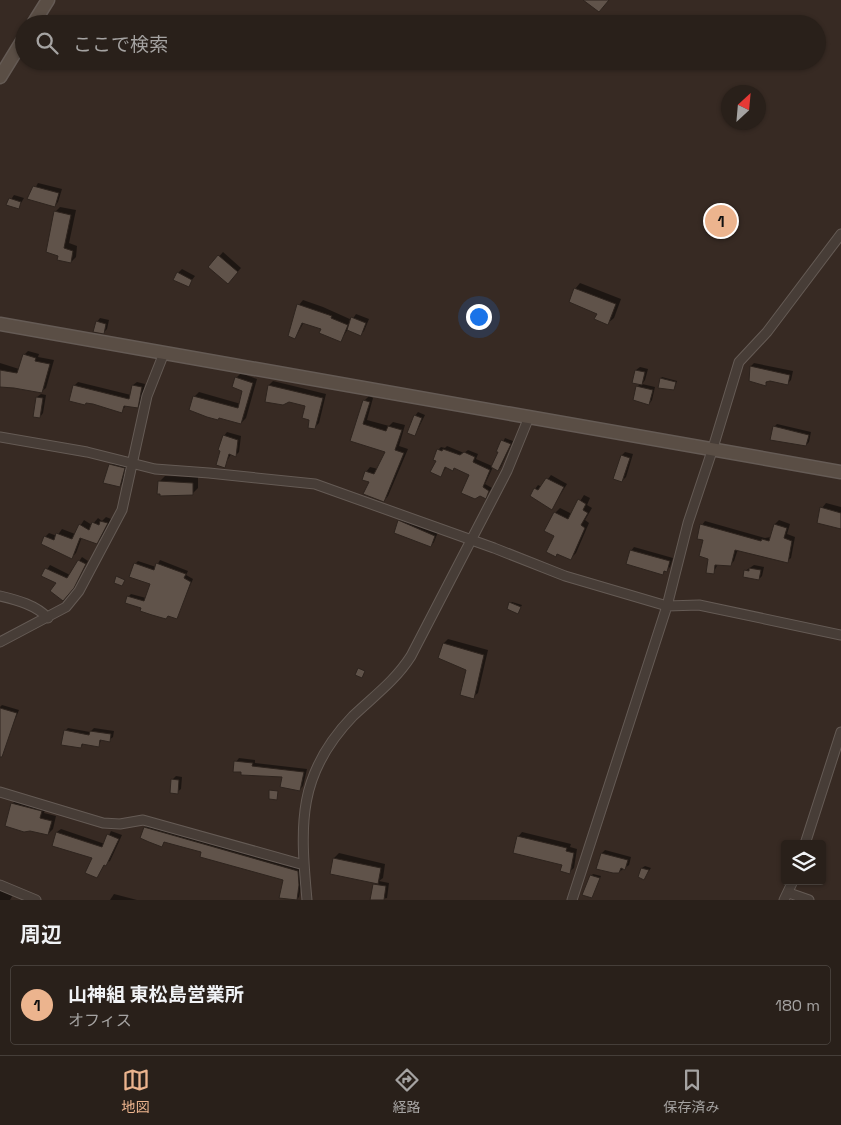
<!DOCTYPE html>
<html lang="ja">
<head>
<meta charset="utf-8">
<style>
  :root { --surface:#29201a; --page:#352d27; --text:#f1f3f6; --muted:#a5a3a2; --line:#453e39; --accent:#ecb48e }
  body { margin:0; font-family:"Space Grotesk","Noto Sans JP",sans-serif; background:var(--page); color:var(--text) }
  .controls { position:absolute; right:15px; bottom:15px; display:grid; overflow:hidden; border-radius:5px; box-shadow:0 1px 4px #0004 }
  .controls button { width:45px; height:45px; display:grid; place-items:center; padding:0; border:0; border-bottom:1px solid var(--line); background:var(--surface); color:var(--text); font:25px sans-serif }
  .compass { position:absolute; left:721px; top:85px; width:45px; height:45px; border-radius:50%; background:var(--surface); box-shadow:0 1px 4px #0004; rotate:26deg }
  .you { position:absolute; left:478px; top:316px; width:18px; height:18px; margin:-12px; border:4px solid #fff; border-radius:50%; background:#1a73e8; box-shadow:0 0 0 8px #1a73e833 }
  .badge { display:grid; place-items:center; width:32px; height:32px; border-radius:50%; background:var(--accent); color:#111; font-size:16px; font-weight:700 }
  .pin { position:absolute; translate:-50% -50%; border:2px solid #fff; box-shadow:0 1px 5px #0006 }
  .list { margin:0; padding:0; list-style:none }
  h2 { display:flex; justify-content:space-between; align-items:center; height:65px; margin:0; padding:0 20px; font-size:21px }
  h2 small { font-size:16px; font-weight:400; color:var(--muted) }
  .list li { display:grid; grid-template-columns:32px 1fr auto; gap:15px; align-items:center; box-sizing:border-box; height:80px; margin:0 10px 10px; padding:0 10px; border:1px solid var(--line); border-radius:5px }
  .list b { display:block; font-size:19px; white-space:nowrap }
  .list p { margin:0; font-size:16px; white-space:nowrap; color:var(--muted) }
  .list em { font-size:16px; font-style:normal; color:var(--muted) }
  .icon { flex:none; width:28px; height:28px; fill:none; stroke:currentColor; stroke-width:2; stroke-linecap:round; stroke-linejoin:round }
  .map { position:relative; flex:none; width:841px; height:900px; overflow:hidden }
  .search { position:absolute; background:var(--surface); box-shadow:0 1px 4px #0004; left:15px; right:15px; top:15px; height:55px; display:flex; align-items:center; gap:12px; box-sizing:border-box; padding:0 18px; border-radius:28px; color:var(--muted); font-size:19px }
  .sheet { height:155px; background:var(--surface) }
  nav { display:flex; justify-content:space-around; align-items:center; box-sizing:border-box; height:70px; border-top:1px solid var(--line); background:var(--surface); font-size:14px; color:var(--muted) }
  nav a { display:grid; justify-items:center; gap:2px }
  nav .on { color:var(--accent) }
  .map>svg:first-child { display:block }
</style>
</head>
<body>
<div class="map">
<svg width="841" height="900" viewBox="0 0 841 900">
  <rect width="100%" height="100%" fill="#372a23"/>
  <path fill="#0007" d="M38 183 62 189 58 202 55 206 29 199Z
    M14 195 24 198 18 208 8 204Z
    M60 207 76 210 69 243 77 246 76 257 71 262 59 259 55 212Z
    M223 252 241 268 232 278 210 267Z
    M182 269 195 276 188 285 178 273Z
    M580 283 621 299 614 318 608 323 575 289Z
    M303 300 323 307 352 320 356 314 369 319 364 331 361 334 348 329 341 340 322 328 304 322 295 338 299 305Z
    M100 318 109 320 107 329 103 333 97 322Z
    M28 351 39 354 38 357 54 360 46 388 41 392 9 386 7 388 0 386V363L19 369 24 355Z
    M754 363 793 371 791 380 787 384 768 381 765 384 750 380 751 366Z
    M640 367 648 369 645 380 642 384 655 387 652 400 649 404 637 387 640 384 636 370Z
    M241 373 257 379 246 418 241 423 194 397 199 392 241 404 244 390 236 378Z
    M662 377 677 381 675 387 674 389 661 378Z
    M273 381 326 394 319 423 314 428 306 405 269 385Z
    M78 382 131 395 133 385 137 382 145 384 141 403 138 407 127 405 121 411 74 386Z
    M41 394 46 395 43 413 40 417 37 397Z
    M369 396 373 398 367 420 389 426 393 422 405 425 399 446 408 449 388 496 384 501 366 472 370 467 378 469 386 451 352 440 364 401Z
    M418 412 425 415 415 435V416Z
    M777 424 811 432 809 442 806 445 774 427Z
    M227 432 241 436 239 452 236 455 231 454 224 466V436Z
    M505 438 513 441 501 467 498 470 493 467 485 484 492 488 485 497 471 474 455 467 447 466 441 475 438 461V450L441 447 445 448 447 446 464 453 468 450 478 454 476 459 492 466Z
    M625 452 633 454 626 477 622 481V455Z
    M114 461 128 464 123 482 120 486 110 465Z
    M551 475 567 484 552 508 535 489 538 485 542 487Z
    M165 476 198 477V488L192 494 159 482Z
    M584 495 590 498 587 505 592 508 585 520 589 523 576 553 571 558 556 536 555 513 560 508 572 514Z
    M826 503 841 507V527L822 508Z
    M106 517 111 519 101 538 96 543 82 537 76 553 72 557 45 537 49 533 57 536 62 529 75 534 84 520 92 525 98 518 102 521Z
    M402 517 438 532 434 542 431 546 399 521Z
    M779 520 790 524 787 534 795 537 791 558 787 561 738 549 734 561 730 565 718 564 713 573 702 525 705 521 765 538 771 537 775 524Z
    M634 547 673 558 670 567 663 573 631 551Z
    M82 557 88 561 66 596 58 582 43 576 50 565 70 575Z
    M160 560 188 571 186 575 193 579 176 618 169 615 166 618 143 608 128 597 131 594 146 598 151 583 135 564 138 561 156 567Z
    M754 565 764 567 762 576 759 579 745 571Z
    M512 602 522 605 518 612 510 603Z
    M448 639 488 650 478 693 473 697 468 669 444 643Z
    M2 705 19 710 5 744 0 743V707Z
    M68 728 90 732 94 728 114 731 113 737 109 740 102 739 98 746 84 743 81 747 65 731Z
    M239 758 255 760V763L307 769 303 786 300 789 283 776 236 762Z
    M176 776 182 777 181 789 177 792 172 780Z
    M17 799 46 807 44 813 56 816 53 829 48 834 12 804Z
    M149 824 301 868 302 881 299 897 296 900 281 897 284 879 202 852 165 842 162 845 145 827Z
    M61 829 105 844 111 831 122 835 110 861 105 864 97 877 94 857 53 845 57 832Z
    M522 832 571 844 570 847 577 849 574 868 569 872 564 864 518 837Z
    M605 850 631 857 629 865 619 872 602 853Z
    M339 853 385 864 383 878 379 881 389 883 387 898 375 900 374 885 376 882 332 873 334 858Z
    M645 866 651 868 644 878 642 868Z
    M593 874 601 876 592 896 591 876Z
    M0 886 14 893 10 900H0Z
    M114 894 137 900H110Z"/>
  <path fill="#60534a" stroke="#2e241e" d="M583 0H609L599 12Z
    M33 186 59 193 55 207 27 199Z
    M9 198 21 202 19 209 6 205Z
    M54 211 71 215 64 248 73 251 71 263 57 260 58 256 46 252Z
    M218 255 238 272 228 284 208 267Z
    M177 272 192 280 189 287 173 280Z
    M574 288 616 304 608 325 594 319 597 314 569 302Z
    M297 304 332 316 331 318 348 325 341 342 319 333 321 329 302 323 295 339 288 336Z
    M351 317 366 323 361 336 347 330Z
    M96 321 106 324 104 334 93 332Z
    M23 354 36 358 35 361 50 364 42 393 14 388 0 387V370L17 373Z
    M750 366 790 375 788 385 770 381 766 382V386L749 381Z
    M635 370 645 372 642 385 632 383Z
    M235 377 253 383 241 424 219 418 218 420 207 417 189 410 193 396 238 408 242 391 232 387Z
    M660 378 676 382 674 390 658 388Z
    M73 385 129 399 132 385 142 387 138 408 124 406 122 413 93 404 86 403 85 405 69 401Z
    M268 385 323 398 315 429 308 428 309 420 302 418 305 406 289 402 283 405 265 402Z
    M636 386 653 390 649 405 633 400Z
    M36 397 43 398 40 418 33 417Z
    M363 400 370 402 363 424 386 431 388 426 402 430 395 450 404 453 384 502 363 494 369 482 362 480 365 471 374 474 385 452 350 441Z
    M414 415 422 418 415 436 407 433Z
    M773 426 809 435 806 446 770 440Z
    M223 435 238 440 236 457 229 454 225 468 216 465 220 451 218 450Z
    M501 440 511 444 498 471 491 467 498 452H496Z
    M437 449 442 451 443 449 460 455 464 452 475 457 473 462 490 470 483 487 489 491 486 499 480 496 475 499 461 493 469 475 454 468 453 471 445 467 441 477 430 472 436 461 433 460Z
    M621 455 630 458 622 482 613 479Z
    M109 464 125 468 120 487 103 483Z
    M546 478 564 487 552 510 530 496 534 488 538 490Z
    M158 481 193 483V495L160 496V494H157Z
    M578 499 586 504 583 510 588 513 581 525 585 528 571 560 557 554 556 557 546 552 554 536 544 531 554 512 568 519Z
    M820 507 841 513V529L817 523Z
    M398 520 435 536 431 547 394 533Z
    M100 521 108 523 97 544 80 538 72 559 41 544 44 536 54 540 56 533 72 539 79 524 89 530 92 522 99 525Z
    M700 524 761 541 762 539 769 541 774 524 787 528 784 538 792 541 788 563 735 550 731 566 715 565 714 574 706 573 708 559 699 556 703 540 697 539Z
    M630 550 670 561 667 572 664 571 663 575 626 564Z
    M78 560 86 564 74 588 63 601 50 591 56 583 41 576 45 568 67 578Z
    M134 563 154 570 156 563 186 574 184 578 191 582 177 619 168 616 166 619 152 615 140 611 141 608 125 603 127 596 144 601 150 584 129 577Z
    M749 568 761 570 759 580 743 577 744 570 749 571Z
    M116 576 125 580 122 586 114 583Z
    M509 602 521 607 518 614 507 609Z
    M443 643 484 655 474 699 460 695 466 670 438 658Z
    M358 668 365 671 362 678 355 675Z
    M0 708 17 713 2 757H0Z
    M64 730 89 735 90 731 111 734 110 742 100 740 99 747 82 744 81 748 61 745Z
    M234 761 253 763 252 766 304 772 300 791 280 787 282 777 241 775V772H233Z
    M171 779 179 780 178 794 170 793Z
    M269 790 278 791 277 800 269 799Z
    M11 803 42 811 40 818 52 821 48 835 30 831 24 832 5 826Z
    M144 827 298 871 299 885 297 900 279 898 283 880 200 857 201 852 186 848 164 842 162 847 149 842 140 838Z
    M56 832 102 847 107 834 119 839 106 866 104 865 97 878 85 873 92 858 52 846Z
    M517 836 567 848 566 851 574 853 570 874 560 871 562 865 513 853Z
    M601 853 628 860 625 870 621 868 619 873H613L596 869Z
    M333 858 381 868 378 884 330 874Z
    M641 868 649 870 644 880 638 877Z
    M590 875 600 878 592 898 582 895Z
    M373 884 386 886 384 900H370Z"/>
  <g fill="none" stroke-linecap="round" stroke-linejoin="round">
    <g stroke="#655b55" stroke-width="11">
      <path id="street" d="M0 437 87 452 155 469 209 473 315 484 494 548 565 576 667 606 699 605 841 635
        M0 596C17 600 36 605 48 618
        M0 642 66 607 79 591 122 510 147 396 164 353
        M0 792 103 823 120 824 143 820 304 865
        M805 844 841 732
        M0 885 36 900
        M789 893 809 900
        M307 900C300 824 297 774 353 716 374 696 395 681 411 656L507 471 529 417
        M572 900 667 606 688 523 712 451 739 362 767 332 841 234
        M784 900 793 881"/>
    </g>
    <g stroke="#655b55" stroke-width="15">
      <path id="secondary" d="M33 24 48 0
        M0 77 24 38
        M0 324 841 472"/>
    </g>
    <use href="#street" stroke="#473d37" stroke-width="9"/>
    <use href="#secondary" stroke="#5a4e45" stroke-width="12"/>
  </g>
</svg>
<div class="controls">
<button><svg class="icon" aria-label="layers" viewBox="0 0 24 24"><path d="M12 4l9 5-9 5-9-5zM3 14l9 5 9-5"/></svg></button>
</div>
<svg class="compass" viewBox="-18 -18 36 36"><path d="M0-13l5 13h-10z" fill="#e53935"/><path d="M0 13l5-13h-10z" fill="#a5a3a2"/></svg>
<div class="you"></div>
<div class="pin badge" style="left:721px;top:221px">1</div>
<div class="search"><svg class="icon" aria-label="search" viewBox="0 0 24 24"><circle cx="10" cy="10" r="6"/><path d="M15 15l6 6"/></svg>ここで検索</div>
</div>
<section class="sheet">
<h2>周辺<small></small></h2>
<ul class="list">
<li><span class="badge">1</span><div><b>山神組 東松島営業所</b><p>オフィス</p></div><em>180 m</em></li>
</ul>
</section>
<nav>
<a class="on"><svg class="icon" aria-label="map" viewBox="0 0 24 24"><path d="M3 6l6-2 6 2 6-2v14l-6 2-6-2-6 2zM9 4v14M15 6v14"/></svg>地図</a>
<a><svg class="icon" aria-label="directions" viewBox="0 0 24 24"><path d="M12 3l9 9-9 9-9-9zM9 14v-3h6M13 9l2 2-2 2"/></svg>経路</a>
<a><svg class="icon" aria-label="saved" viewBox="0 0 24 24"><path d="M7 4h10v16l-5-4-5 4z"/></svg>保存済み</a>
</nav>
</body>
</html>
